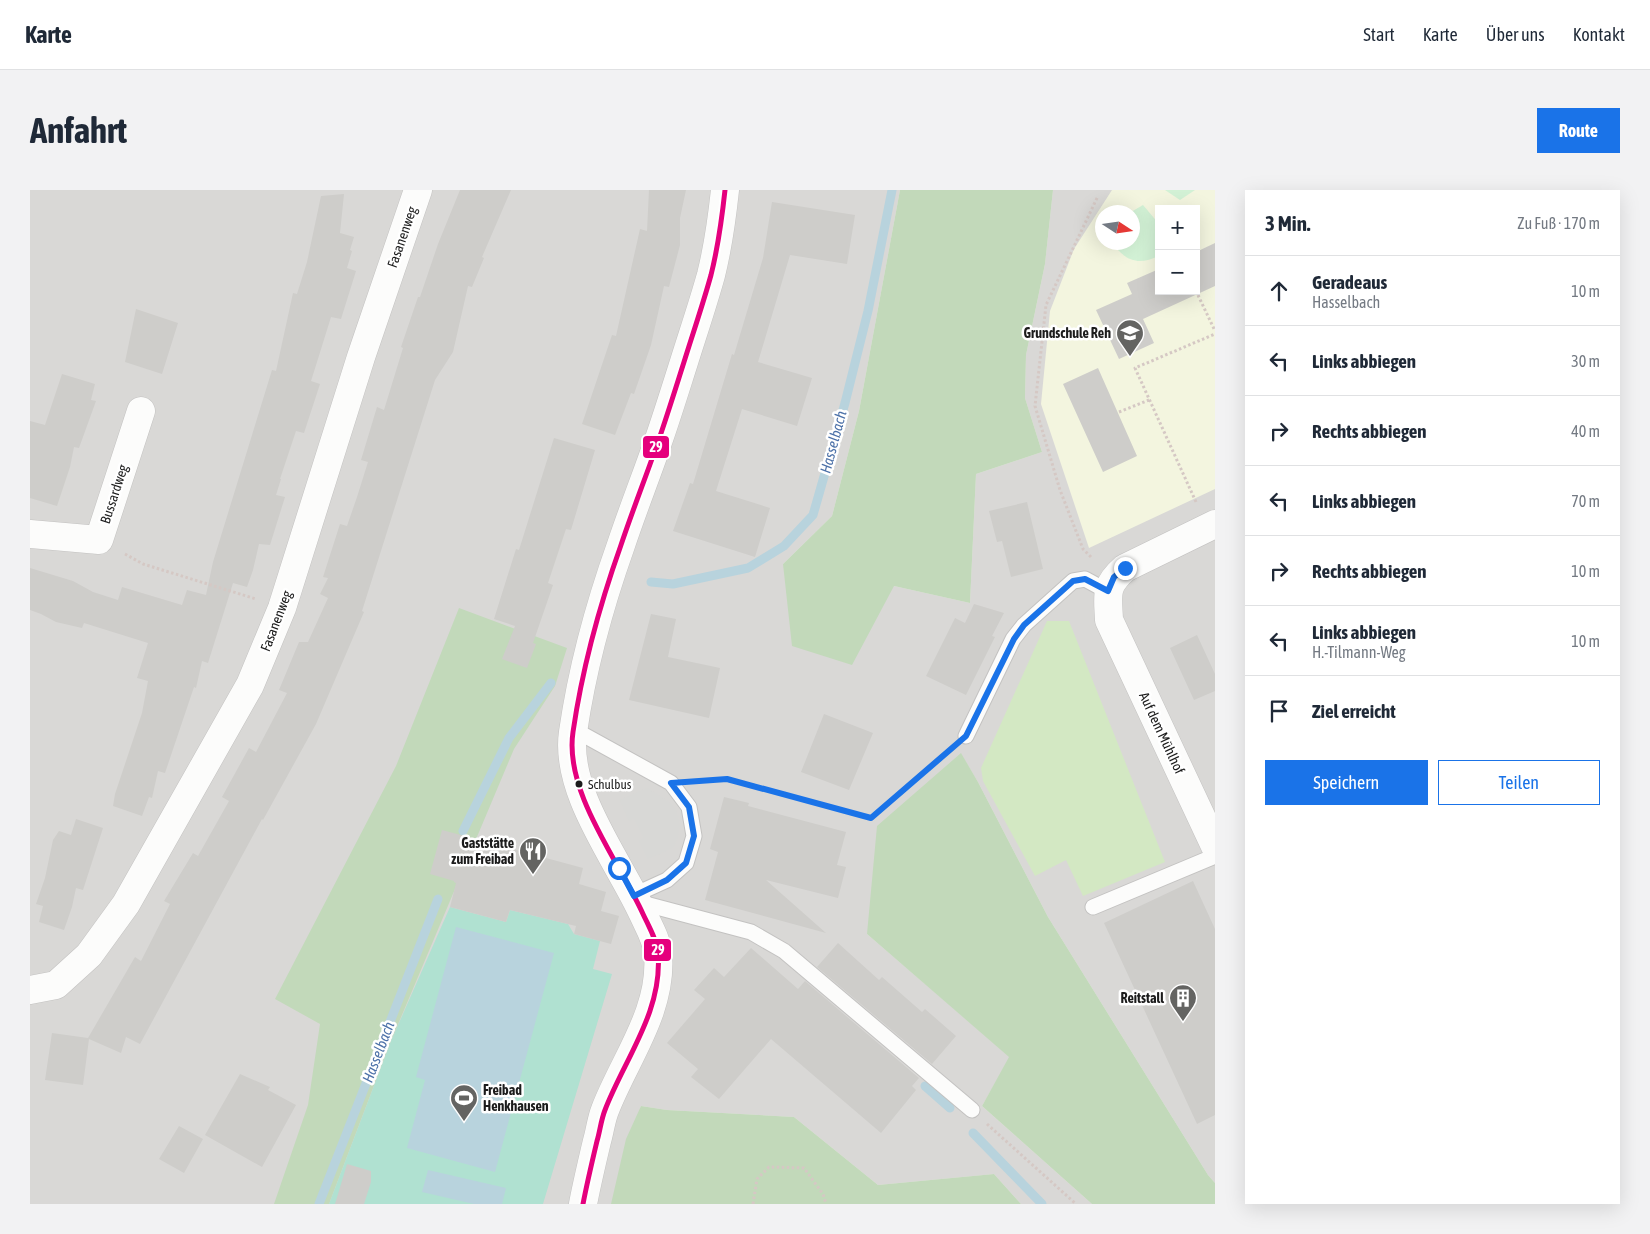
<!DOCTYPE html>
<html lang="de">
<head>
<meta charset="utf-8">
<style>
  :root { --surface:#fff; --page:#f2f2f3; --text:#1f2937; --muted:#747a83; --line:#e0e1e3; --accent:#1a73e8 }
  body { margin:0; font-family:"Asap Condensed",sans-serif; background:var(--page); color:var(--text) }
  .controls { position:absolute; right:15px; top:15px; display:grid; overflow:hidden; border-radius:0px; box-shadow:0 5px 20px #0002 }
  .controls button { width:45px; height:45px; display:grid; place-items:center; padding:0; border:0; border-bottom:1px solid var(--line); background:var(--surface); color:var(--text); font:25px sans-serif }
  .compass { position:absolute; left:1065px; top:15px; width:45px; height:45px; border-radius:50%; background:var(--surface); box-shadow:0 5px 20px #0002; rotate:102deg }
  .stop { position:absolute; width:15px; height:15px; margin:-11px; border:4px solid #1a73e8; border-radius:50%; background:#fff }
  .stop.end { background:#1a73e8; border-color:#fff; box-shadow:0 1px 5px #0008 }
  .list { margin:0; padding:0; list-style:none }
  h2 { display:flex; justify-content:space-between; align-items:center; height:65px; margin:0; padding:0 20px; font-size:21px }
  h2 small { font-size:16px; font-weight:400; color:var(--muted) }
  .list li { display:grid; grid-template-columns:32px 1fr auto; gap:15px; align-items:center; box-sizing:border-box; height:70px; padding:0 20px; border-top:1px solid var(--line) }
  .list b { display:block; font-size:19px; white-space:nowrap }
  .list p { margin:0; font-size:16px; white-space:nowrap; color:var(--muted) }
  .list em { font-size:16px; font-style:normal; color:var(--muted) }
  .actions { display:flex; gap:10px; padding:15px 20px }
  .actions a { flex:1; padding:11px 0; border:1px solid var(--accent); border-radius:0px; text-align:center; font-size:18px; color:var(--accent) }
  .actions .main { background:var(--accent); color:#fff }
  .icon { flex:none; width:28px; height:28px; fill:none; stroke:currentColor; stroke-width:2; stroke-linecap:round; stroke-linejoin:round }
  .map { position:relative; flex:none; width:1185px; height:1014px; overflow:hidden; border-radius:0px }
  header { display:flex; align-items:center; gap:30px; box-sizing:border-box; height:70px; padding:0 25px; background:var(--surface); border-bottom:1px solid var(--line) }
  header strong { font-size:24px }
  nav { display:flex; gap:28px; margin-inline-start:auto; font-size:18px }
  .intro { display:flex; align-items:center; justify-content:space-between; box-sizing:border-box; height:120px; padding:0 30px }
  h1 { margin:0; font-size:35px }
  .button { padding:12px 22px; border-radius:0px; background:var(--accent); color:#fff; font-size:18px; font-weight:700 }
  main { display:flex; gap:30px; padding:0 30px }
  aside { flex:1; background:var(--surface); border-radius:0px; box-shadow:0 5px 20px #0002 }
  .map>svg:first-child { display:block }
</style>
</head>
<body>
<header>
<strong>Karte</strong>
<nav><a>Start</a><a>Karte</a><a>Über uns</a><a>Kontakt</a></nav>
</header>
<div class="intro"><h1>Anfahrt</h1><a class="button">Route</a></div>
<main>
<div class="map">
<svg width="1185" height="1014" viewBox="0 0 1185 1014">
  <rect width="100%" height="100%" fill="#eae9e5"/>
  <path fill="#d9d8d6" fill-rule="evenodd" d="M0 0H870L829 221 802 326 753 374 864 396 940 413 946 284 1012 262 995 208 996 165 1015 74 1023 0H1185V993L1178 985 1018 727 948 592 931 564 837 744 980 867 952 916 1062 1014H991L964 984 848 995 764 927 637 920 611 916 585 1014H0ZM1129 19H1166V101H1129ZM1072 22H1102V52H1072Z"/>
  <path fill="#f3f5df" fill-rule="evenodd" d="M1082 0H1185V299L1059 358 1011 214 1020 121 1044 59ZM1129 19H1166V101H1129ZM1072 22H1102V52H1072Z"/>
  <path fill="#d8d8d6" d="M617 598 639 612 647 622 650 634 648 646 643 658 618 669 609 651 614 648 604 628 599 631 590 610Z"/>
  <path fill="#d3e8c3" d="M1017 431H1039L1135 672 1053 706 1036 670 1005 686 953 591 951 578Z"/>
  <path fill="#c2d9ba" d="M870 0H1023L1015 74 996 165 995 208 1012 262 946 284 940 413 864 396 822 475 762 456 753 374 802 326 829 221Z
    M429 418 537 458 525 496 484 559 361 851 299 1014H244L278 915 290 834 245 809 366 576Z
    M931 563 948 592 1018 727 1178 985 1185 993V1014H1062L952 916 979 867 837 744 847 636Z
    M611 916 637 920 764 927 848 995 964 984 991 1014H581L596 949Z"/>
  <path fill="#d2f1d5" d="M1135 0H1165L1150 10Z
    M1113 15 1129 34V66C1113 73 1101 74 1088 60L1089 53 1102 52V22H1101Z"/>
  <path fill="#b0e1d1" d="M420 717 476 732 480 720 538 734 544 744 570 751 563 779 582 784 513 1014H299L361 851Z"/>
  <path fill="#b8d3dd" d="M426 737 524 763 465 982 377 958 395 890 386 887Z
    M398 980 476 998 472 1014H444L392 1002Z"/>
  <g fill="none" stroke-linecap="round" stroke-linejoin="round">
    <path stroke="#b8d3dd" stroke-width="9" d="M621 392 643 394 718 378 754 356 783 325 815 213 838 121 862 0
      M433 641 479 548 521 493
      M895 896 920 918
      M943 943 1012 1014
      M289 1014 408 709"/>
  </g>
  <path fill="#cecdca" d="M430 0H481L452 67 454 68 442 97 438 96 423 162 405 190 332 421 334 422 286 534 233 630 232 629 110 854 96 847 91 863 59 849 53 895 15 890 22 843 58 848 105 767 111 771 140 714 134 711 163 663 168 666 199 611 192 607 219 558 226 562 257 503 249 500 269 452H278L298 408 290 404 298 388 293 387 310 334 317 336 327 307 338 272 331 270 347 217 354 220 373 158 371 157 388 107H390L408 54Z
    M619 0H656L650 28V55L639 97 634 96 621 155 604 204 601 203 585 245 552 234 582 145 586 146 610 39 617 41Z
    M314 4 310 43 324 47 320 60 322 61 317 78 326 81 311 129 301 127 287 172 281 191 290 194 274 243 266 241 250 289H251L246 305 255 307 240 355 229 354 223 380 217 397 203 393 178 473 172 471 166 498 164 497 135 583 128 581 122 608 119 607 112 626 83 616 85 604 112 523 118 491 107 488 118 453 54 433 52 438 26 432 11 424 0 420V378L43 391 63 402 88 410 92 397 152 415 157 400 176 405 183 372 242 180 246 181 263 103 267 104 277 72 291 6Z
    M742 12 825 25 817 74 760 65 728 172 782 188 767 236 712 219 686 301 740 318 725 367 643 341 660 293 663 294 702 164 704 165 733 68Z
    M1185 53V96L1113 129 1124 153 1089 169 1066 120 1102 104 1097 93 1129 79V101H1166V62Z
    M106 119 148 133 132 184 95 172Z
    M1068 178 1107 266 1073 282 1033 194Z
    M32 184 65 194 61 210 66 211 49 258 44 257 40 277 27 316 0 308V231L15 235Z
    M524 248 565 260 541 340 536 339 518 393 523 395 503 453 506 454 497 478 472 469 485 436 464 429 486 359 489 360Z
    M997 312 1013 379 981 387 972 351 967 352 959 321Z
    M944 414 974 423 962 446 965 447 936 505 896 486 925 428 935 433Z
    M621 424 646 429 638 467 690 478 679 528 599 510Z
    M1167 445 1185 484V501L1164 510 1140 458Z
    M794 524 843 543 819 600 771 582Z
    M694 607 719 613 718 616 816 642 807 675 816 677 808 708 736 690 796 743 675 710 688 662 680 659Z
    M46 629 73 638 53 700 46 698 42 717 34 740 9 732 13 716 6 714 15 688 23 650 29 641 41 645Z
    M412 640 553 678 549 694 576 702 571 721 589 726 581 754 544 744 546 736 480 720 476 732 420 717 426 693 424 692V691L400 684Z
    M1163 691 1185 739V925L1167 934 1074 733Z
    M808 753 849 790 852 787 892 822 895 819 926 846 902 874 787 777Z
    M721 758 768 799 775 791 889 888 882 896 886 900 851 943 741 849 689 909 661 887 668 879 637 853 675 809 664 800 684 778 694 787Z
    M210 884 240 897 238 900 266 915 232 977 175 945Z
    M149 936 173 949 154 983 129 969Z
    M317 974 341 981V992L334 1014H305Z"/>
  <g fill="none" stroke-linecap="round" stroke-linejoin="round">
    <g stroke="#c3c2c1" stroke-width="17">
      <path id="service" d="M543 539 641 593 659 617 664 646 656 673 637 690 604 705
        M936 546 983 449 994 435 1043 391 1055 389 1077 401
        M608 712 721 742 754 761 942 920
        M1063 717 1185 666"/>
    </g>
    <g stroke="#c3c2c1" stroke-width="29">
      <path id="minor" d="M1185 334 1095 378C1074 396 1078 405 1079 430L1185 656
        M0 344 69 350 111 221
        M0 800 26 795 59 765 96 714 220 495 252 418 331 167 388 0
        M553 1014C557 993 562 972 567 951 570 941 571 930 575 920 594 870 633 821 628 764 627 750 619 737 613 724 589 671 534 602 543 542 552 480 570 414 591 355 603 319 617 284 629 249 638 223 646 197 654 172 663 143 673 114 681 85 688 57 692 28 695 0"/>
    </g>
    <path stroke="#d5c8c4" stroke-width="3" stroke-dasharray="2.5 2.5" stroke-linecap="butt" d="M1168 105 1185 141
      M1089 222 1119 210
      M1166 312 1105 178 1185 144
      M95 364 113 374 226 409
      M1061 367 1053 359 1030 300 1005 216 1016 115 1068 6
      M669 591 697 589 841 628 919 561
      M957 934 1046 1014
      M723 1014 727 989 739 977 774 978 793 1004 796 1014"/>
    <use href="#service" stroke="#fcfcfb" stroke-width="15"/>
    <use href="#minor" stroke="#fcfcfb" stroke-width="28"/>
    <g stroke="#fff" stroke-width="9">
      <path id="bus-1" d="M553 1014C557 993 562 972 567 951 570 941 571 930 575 920 594 870 633 821 628 764 627 750 619 737 613 724 589 671 534 602 543 542 552 480 570 414 591 355 603 319 617 284 629 249 638 223 646 197 654 172 663 143 673 114 681 85 688 57 692 28 695 0"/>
    </g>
    <use href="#bus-1" stroke="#e5007d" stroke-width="5"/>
  </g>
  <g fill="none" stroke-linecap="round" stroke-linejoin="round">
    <path stroke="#1a73e8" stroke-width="6" d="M589 678 604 706 637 690 656 673 664 646 659 617 641 593 697 589 841 628 936 546 984 449 994 435 1043 391 1055 389 1078 401 1084 387 1095 378"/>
  </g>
  <defs>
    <g id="school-pin" transform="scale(1.4375)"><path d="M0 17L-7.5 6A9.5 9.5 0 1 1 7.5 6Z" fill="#646462" stroke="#fff"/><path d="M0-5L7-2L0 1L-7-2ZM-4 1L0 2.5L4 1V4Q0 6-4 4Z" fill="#fff"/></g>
    <g id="restaurant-pin" transform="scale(1.4375)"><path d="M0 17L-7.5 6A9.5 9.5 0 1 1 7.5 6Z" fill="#646462" stroke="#fff"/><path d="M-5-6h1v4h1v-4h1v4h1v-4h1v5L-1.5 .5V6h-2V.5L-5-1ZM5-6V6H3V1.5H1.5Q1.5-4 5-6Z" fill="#fff"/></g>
    <g id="building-pin" transform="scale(1.4375)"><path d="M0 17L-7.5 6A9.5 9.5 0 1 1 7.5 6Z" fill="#646462" stroke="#fff"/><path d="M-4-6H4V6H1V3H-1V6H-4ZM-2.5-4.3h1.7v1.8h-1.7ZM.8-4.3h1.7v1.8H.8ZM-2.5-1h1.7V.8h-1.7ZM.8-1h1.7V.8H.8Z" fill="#fff"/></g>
    <g id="stadium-pin" transform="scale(1.4375)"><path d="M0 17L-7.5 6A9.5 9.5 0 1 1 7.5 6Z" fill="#646462" stroke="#fff"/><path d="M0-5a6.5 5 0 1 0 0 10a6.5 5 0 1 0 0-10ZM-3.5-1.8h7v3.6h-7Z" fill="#fff"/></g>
  </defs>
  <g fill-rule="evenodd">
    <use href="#school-pin" x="1100" y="143"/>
    <use href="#restaurant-pin" x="503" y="661"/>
    <use href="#building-pin" x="1153" y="808"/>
    <use href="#stadium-pin" x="434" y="908"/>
  </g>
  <circle fill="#1c1c1c" stroke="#fff" stroke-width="2" cx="549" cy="594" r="4.5"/>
  <g text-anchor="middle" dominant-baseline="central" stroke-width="5" stroke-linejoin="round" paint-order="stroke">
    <g font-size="13" fill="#1c1c1c" stroke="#fff" text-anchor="start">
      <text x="558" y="594">Schulbus</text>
    </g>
    <g font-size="14" fill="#1c1c1c" stroke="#fff">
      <text transform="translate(372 47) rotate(-71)">Fasanenweg</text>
      <text transform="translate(84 304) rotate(-72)">Bussardweg</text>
      <text transform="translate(246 431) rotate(-69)">Fasanenweg</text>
      <text transform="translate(1132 543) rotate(65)">Auf dem Mühlhof</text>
    </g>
    <g font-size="14" font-weight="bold" fill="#1c1c1c" stroke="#fff" text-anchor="end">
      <text x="1081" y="143">Grundschule Reh</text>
      <text x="484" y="653">Gaststätte<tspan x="484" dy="16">zum Freibad</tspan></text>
      <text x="1134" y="808">Reitstall</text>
      <text x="453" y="900" text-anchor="start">Freibad<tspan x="453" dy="16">Henkhausen</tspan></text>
    </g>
    <g font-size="15" font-style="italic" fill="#4c71a8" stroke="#fff">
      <text transform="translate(803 252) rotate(-75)">Hasselbach</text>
      <text transform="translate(348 862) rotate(-69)">Hasselbach</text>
    </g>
  </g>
  <g stroke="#fff" stroke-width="2">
    <rect x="612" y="245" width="28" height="24" rx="5" fill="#e5007d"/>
    <rect x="613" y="748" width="29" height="24" rx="5" fill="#e5007d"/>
  </g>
  <g font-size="14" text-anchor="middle" font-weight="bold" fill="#fff">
    <text x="626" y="262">29</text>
    <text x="628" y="765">29</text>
  </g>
</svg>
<div class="controls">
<button>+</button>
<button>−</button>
</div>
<svg class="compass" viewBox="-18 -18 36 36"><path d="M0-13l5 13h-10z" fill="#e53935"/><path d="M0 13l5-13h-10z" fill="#747a83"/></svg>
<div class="stop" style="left:589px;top:678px"></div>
<div class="stop end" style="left:1095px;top:378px"></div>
</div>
<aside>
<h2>3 Min.<small>Zu Fuß · 170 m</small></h2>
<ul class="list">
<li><svg class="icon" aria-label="ahead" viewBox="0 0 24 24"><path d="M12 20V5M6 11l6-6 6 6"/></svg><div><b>Geradeaus</b><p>Hasselbach</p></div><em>10 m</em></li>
<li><svg class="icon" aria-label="left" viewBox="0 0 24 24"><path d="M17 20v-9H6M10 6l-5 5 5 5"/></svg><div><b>Links abbiegen</b></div><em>30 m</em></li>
<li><svg class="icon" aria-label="right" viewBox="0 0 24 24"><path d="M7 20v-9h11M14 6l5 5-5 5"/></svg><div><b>Rechts abbiegen</b></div><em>40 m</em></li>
<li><svg class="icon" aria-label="left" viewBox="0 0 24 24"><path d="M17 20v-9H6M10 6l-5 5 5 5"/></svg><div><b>Links abbiegen</b></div><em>70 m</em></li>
<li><svg class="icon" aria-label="right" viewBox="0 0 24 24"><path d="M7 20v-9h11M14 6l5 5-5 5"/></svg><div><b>Rechts abbiegen</b></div><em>10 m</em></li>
<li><svg class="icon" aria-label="left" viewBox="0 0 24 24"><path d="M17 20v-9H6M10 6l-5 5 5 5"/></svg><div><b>Links abbiegen</b><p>H.-Tilmann-Weg</p></div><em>10 m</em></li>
<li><svg class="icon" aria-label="arrive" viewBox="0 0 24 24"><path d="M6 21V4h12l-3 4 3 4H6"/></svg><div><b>Ziel erreicht</b></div></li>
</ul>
<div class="actions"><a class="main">Speichern</a><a>Teilen</a></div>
</aside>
</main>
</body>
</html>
